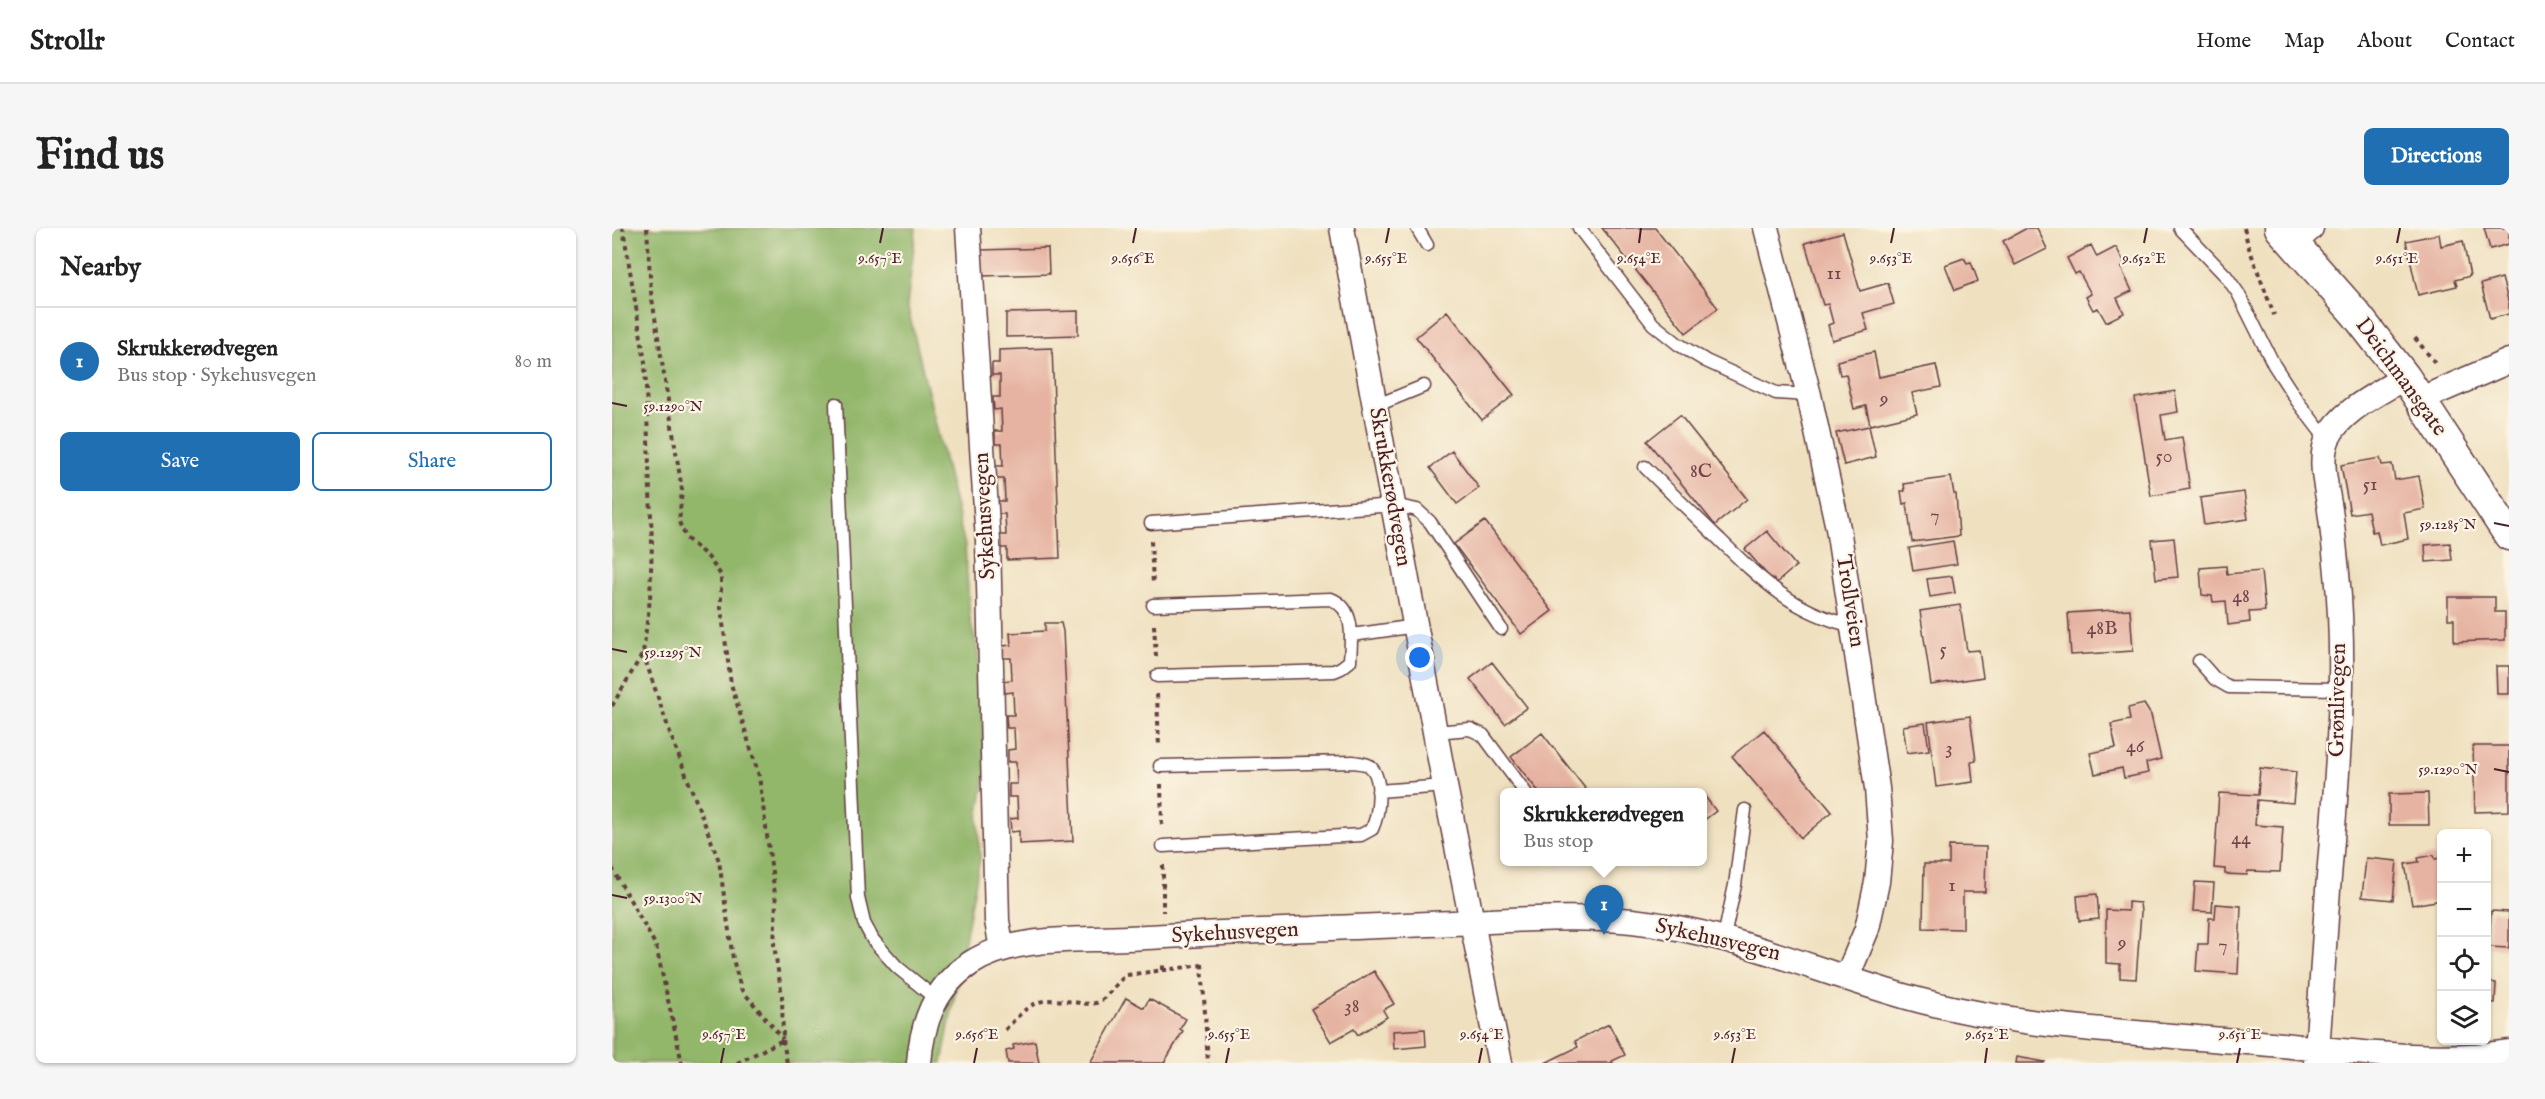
<!DOCTYPE html>
<html lang="en">
<head>
<meta charset="utf-8">
<style>
  :root { --surface:#fff; --page:#f6f6f6; --text:#222; --muted:#767676; --line:#e0e0e0; --accent:#1f6fb2 }
  body { margin:0; font-family:"IM FELL English",serif; background:var(--page); color:var(--text) }
  .controls { position:absolute; right:18px; bottom:18px; display:grid; overflow:hidden; border-radius:9px; box-shadow:0 2px 4px #0004 }
  .controls button { width:54px; height:54px; display:grid; place-items:center; padding:0; border:0; border-bottom:2px solid var(--line); background:var(--surface); color:var(--text); font:30px sans-serif }
  .you { position:absolute; left:808px; top:430px; width:21px; height:21px; margin:-15px; border:4px solid #fff; border-radius:50%; background:#1a73e8; box-shadow:0 0 0 9px #1a73e833 }
  .badge { display:grid; place-items:center; width:39px; height:39px; border-radius:50%; background:var(--accent); color:#fff; font-size:20px; font-weight:700 }
  .pin { position:absolute; translate:-50% -50px; filter:drop-shadow(0 2px 3px #0008) }
  .pin::after { content:''; position:absolute; top:32px; width:21px; height:18px; background:inherit; clip-path:polygon(0 0,100% 0,50% 100%) }
  .popup { position:absolute; left:888px; top:560px; width:207px; height:78px; box-sizing:border-box; display:grid; place-content:center; border-radius:9px; background:var(--surface); filter:drop-shadow(0 2px 4px #0005); font-size:20px; white-space:nowrap; color:var(--muted) }
  .popup b { font-size:22px; color:var(--text) }
  .popup::after { content:''; position:absolute; left:50%; top:100%; margin-left:-12px; border:12px solid transparent; border-top-color:var(--surface) }
  .list { margin:0; padding:0; list-style:none }
  h2 { display:flex; justify-content:space-between; align-items:center; height:78px; margin:0; padding:0 24px; font-size:26px }
  h2 small { font-size:20px; font-weight:400; color:var(--muted) }
  .list li { display:grid; grid-template-columns:39px 1fr auto; gap:18px; align-items:center; box-sizing:border-box; height:108px; padding:0 24px; border-top:2px solid var(--line) }
  .list b { display:block; font-size:22px; white-space:nowrap }
  .list p { margin:0; font-size:20px; white-space:nowrap; color:var(--muted) }
  .list em { font-size:20px; font-style:normal; color:var(--muted) }
  .actions { display:flex; gap:12px; padding:18px 24px }
  .actions a { flex:1; padding:14px 0; border:2px solid var(--accent); border-radius:9px; text-align:center; font-size:21px; color:var(--accent) }
  .actions .main { background:var(--accent); color:#fff }
  .icon { flex:none; width:33px; height:33px; fill:none; stroke:currentColor; stroke-width:2; stroke-linecap:round; stroke-linejoin:round }
  .map { position:relative; flex:none; width:1897px; height:835px; overflow:hidden; border-radius:9px }
  header { display:flex; align-items:center; gap:36px; box-sizing:border-box; height:84px; padding:0 30px; background:var(--surface); border-bottom:2px solid var(--line) }
  header strong { font-size:28px }
  nav { display:flex; gap:33px; margin-inline-start:auto; font-size:21px }
  .intro { display:flex; align-items:center; justify-content:space-between; box-sizing:border-box; height:144px; padding:0 36px }
  h1 { margin:0; font-size:42px }
  .button { padding:15px 27px; border-radius:9px; background:var(--accent); color:#fff; font-size:21px; font-weight:700 }
  main { display:flex; gap:36px; padding:0 36px }
  aside { flex:1; background:var(--surface); border-radius:9px; box-shadow:0 2px 4px #0004 }
  .map>svg:first-child { display:block }
</style>
</head>
<body>
<header>
<strong>Strollr</strong>
<nav><a>Home</a><a>Map</a><a>About</a><a>Contact</a></nav>
</header>
<div class="intro"><h1>Find us</h1><a class="button">Directions</a></div>
<main>
<aside>
<h2>Nearby<small></small></h2>
<ul class="list">
<li><span class="badge">1</span><div><b>Skrukkerødvegen</b><p>Bus stop · Sykehusvegen</p></div><em>80 m</em></li>
</ul>
<div class="actions"><a class="main">Save</a><a>Share</a></div>
</aside>
<div class="map">
<svg width="1897" height="835" viewBox="0 0 1897 835">
  <rect width="100%" height="100%" fill="#fcf5e5"/>
  <filter id="ink" filterUnits="userSpaceOnUse"><feTurbulence type="fractalNoise" baseFrequency=".0167" numOctaves="2"/><feDisplacementMap in="SourceGraphic" scale="12" xChannelSelector="R" yChannelSelector="G"/><feConvolveMatrix kernelMatrix="1 2 1 2 8 2 1 2 1" color-interpolation-filters="sRGB"/></filter>
  <filter id="wash" filterUnits="userSpaceOnUse"><feTurbulence type="fractalNoise" baseFrequency=".008" numOctaves="4" result="noise"/><feDisplacementMap in="SourceGraphic" scale="24" xChannelSelector="R" yChannelSelector="G"/><feGaussianBlur stdDeviation="1.35" result="paint"/><feColorMatrix in="noise" values="0 0 0 0 0 0 0 0 0 0 0 0 0 0 0 0 0 1.4 0 .05"/><feComposite in="paint" operator="in"/></filter>
  <g filter="url(#wash)">
    <rect width="100%" height="100%" fill="#efe0bf"/>
    <path fill="#92b66b" stroke="#6e6a4b" stroke-width="1.5" d="M0 0H304L295 77 353 318 358 391 366 425 374 542 366 591 368 631 330 835H0Z"/>
    <g id="blocks">
      <path fill="#e6b3a2" d="M990 0H1043L1106 80 1074 105Z
        M1415 0H1425L1435 21 1403 37 1391 13Z
        M1872 0H1897V16L1878 21Z
        M1231 4 1248 63 1276 55 1282 76 1251 85 1256 102 1220 112 1216 97 1221 95 1216 76 1211 77 1193 15Z
        M1827 6 1829 18 1851 13 1858 48 1843 52 1845 58 1806 67 1794 13Z
        M1479 17 1485 29 1504 19 1514 38 1509 40 1520 63 1505 70 1512 85 1494 94 1486 80 1481 82 1474 69 1479 66 1467 44 1463 46 1455 30Z
        M436 20 437 46 369 48 368 22Z
        M1352 30 1355 35 1359 34 1366 53 1343 62 1333 37Z
        M1890 50 1897 76V86L1878 91 1869 56Z
        M466 83V107L394 109V85Z
        M835 83 902 167 870 192 804 109Z
        M440 120 448 330 395 332V320H387V307H394L393 286H386L385 273H393L392 251H384V238H391L390 216H383V203H390L389 181 382 182 381 169H388V147H380V135H387V122Z
        M1262 124 1267 149 1324 137 1329 159 1300 165 1305 186 1258 197 1254 178 1242 181 1234 146 1228 147 1225 133Z
        M1563 163 1566 184 1549 187 1553 212 1570 209 1578 261 1539 268 1523 170Z
        M1068 187 1135 271 1103 297 1035 213Z
        M1257 198 1264 229 1232 237 1224 205Z
        M840 223 867 260 845 276 818 240Z
        M1768 230 1770 237 1780 236 1783 252 1807 248 1813 281 1792 285 1796 311 1768 317 1765 303 1760 304 1756 283 1738 286 1729 237Z
        M1339 249 1342 266H1344L1347 308 1300 314 1295 275 1291 276 1289 263H1293L1292 256Z
        M1632 264 1636 291 1592 297 1588 270Z
        M873 293 940 383 909 406 842 316Z
        M1155 303 1184 338 1163 356 1133 321Z
        M1562 310 1566 349 1544 351 1540 312Z
        M1341 313 1345 336 1301 343 1297 320Z
        M1838 315 1840 332 1814 334 1813 317Z
        M1614 338 1615 346 1649 343 1653 383 1637 384 1638 394 1616 397 1614 373 1601 374 1600 368 1590 367 1588 340Z
        M1340 348 1343 365 1318 369 1315 351Z
        M1836 369H1883V384H1893V412L1842 414V391H1836Z
        M1348 377 1355 423 1367 422 1371 449 1319 457 1308 383Z
        M1518 381 1521 423 1459 427 1456 385Z
        M433 395H449L451 403 461 613 407 616V603L399 604 398 591 406 590 405 569H397V556H405L404 534H396V522L403 521 402 500H395L394 487H402L401 464 393 465 392 453 400 452 399 430H391V418L399 417 398 405 433 403Z
        M880 434 915 479 893 496 858 451Z
        M1884 438H1897V466H1885Z
        M1532 476 1539 487 1549 531 1534 535 1536 545 1512 550 1510 540 1483 546 1478 525 1504 520 1499 496 1518 492 1516 480Z
        M1358 488 1364 533 1359 534 1361 554 1324 559 1316 494Z
        M1313 495 1317 522 1295 525 1291 498Z
        M1152 502 1220 584 1189 610 1120 528Z
        M930 505 976 564H927L899 529Z
        M1861 518H1897V583L1863 584Z
        M1648 540 1684 544 1681 575 1645 572 1643 597 1671 599 1668 644 1636 643 1635 647 1613 646V641L1602 640 1607 565 1646 567Z
        M1816 565 1817 597H1777V566Z
        M1091 566 1104 583 1091 593Z
        M1337 618 1374 619 1373 664H1351V701L1311 700 1312 636H1337Z
        M1822 627 1823 631 1830 630V672L1800 677 1793 636 1807 634 1806 630Z
        M1754 630 1785 633 1781 672 1750 669Z
        M1583 654 1602 655 1600 684 1581 683Z
        M1485 666 1487 691 1467 693 1465 668Z
        M1516 674 1528 675 1529 684 1524 751 1508 750V736L1494 735V682L1516 683Z
        M1604 676 1629 678 1626 746 1584 743 1586 716H1596L1597 690H1603Z
        M1879 683 1897 684V720L1877 719Z
        M762 743 782 776 771 782 775 789 746 807 742 801 719 814 699 781Z
        M1874 754 1884 755 1883 775 1874 774Z
        M514 770 532 780 537 771 574 791 568 801 571 803 552 835H478Z
        M997 796 1013 827 1000 833 1001 835H933L966 819 963 813Z
        M813 801 814 818 782 821 781 803Z
        M423 813 427 835H396L394 823 402 821 401 817Z
        M1405 829 1433 834 1432 835H1404Z"/>
    </g>
  </g>
  <g filter="url(#ink)">
    <use href="#blocks" fill-opacity="0" stroke="#633c41" stroke-width="1.5"/>
    <g fill="none" stroke-linecap="round" stroke-linejoin="round">
      <g stroke="#633c41" stroke-width="15">
        <path id="service" d="M805 0 815 17
          M967 0 1041 96 1066 116 1094 133 1164 165 1197 167
          M1568 0 1614 48 1626 65 1662 137 1686 174 1715 212
          M224 176 246 670 252 695 261 712 285 739 323 770
          M763 178 812 158
          M1033 239C1057 263 1081 286 1106 310 1148 351 1182 385 1242 398
          M539 295 782 277 805 282 818 294 889 401
          M541 377 719 371C744 381 739 411 738 433L729 440 722 443 545 448
          M740 407 804 398
          M1587 433 1603 451 1617 459 1728 461
          M823 504 858 501 871 507 913 564
          M548 538 742 534C745 535 752 535 756 537 772 547 767 586 760 601L749 607 551 618
          M766 563 833 558
          M1112 709 1123 657 1133 582"/>
      </g>
      <g stroke="#633c41" stroke-width="27">
        <path id="minor" d="M356 0 376 313 385 693 390 721
          M730 0 833 558 888 835
          M1154 0 1197 167 1226 300 1265 560 1269 613 1265 654 1255 701 1235 749
          M1682 15 1699 0
          M1809 171 1897 133
          M307 835C310 794 323 758 359 735 403 707 465 713 515 710 577 707 638 703 700 701 753 698 807 697 860 694 913 691 967 688 1020 693 1116 703 1203 743 1295 769 1417 803 1545 805 1670 817 1743 824 1825 835 1897 824
          M1704 835C1709 773 1712 711 1717 649 1725 549 1735 445 1725 345 1723 324 1721 303 1718 282 1715 260 1706 232 1716 210 1729 182 1768 165 1793 149"/>
      </g>
      <g stroke="#633c41" stroke-width="33">
        <path id="tertiary" d="M1668 0 1743 85 1793 149 1897 307"/>
      </g>
      <path stroke="#633c41" stroke-width="4" stroke-dasharray="4.5 4.5" stroke-linecap="butt" d="M35 0 39 64 70 262 67 294 74 310 96 329 109 347V380L119 456 147 548 164 674 162 717 170 768 171 812 175 835
        M1632 0 1636 17 1662 87
        M1803 110 1825 137
        M539 313 541 357
        M542 397 544 429
        M31 425 58 505 107 633 121 731 129 761 171 811
        M545 466 547 519
        M0 478 31 425 38 371 40 315 33 134 11 0
        M549 556 550 600
        M551 637V684
        M0 640 44 718 70 835
        M590 736 596 835
        M551 742V733
        M393 802C417 776 424 768 461 774 468 775 477 777 484 775 496 771 504 754 515 747L590 737
        M125 835 171 812"/>
      <use href="#service" stroke="#fff" stroke-width="12"/>
      <use href="#minor" stroke="#fff" stroke-width="24"/>
      <use href="#tertiary" stroke="#fff" stroke-width="30"/>
    </g>
  </g>
  <path fill="none" stroke="#4a1f2b" stroke-width="2" d="M268 15 271 0M521 15 524 0M774 15 777 0M1027 15 1029 0M1279 15 1282 0M1532 15 1535 0M1785 15 1788 0M0 175 15 178M1882 295 1897 298M0 421 15 424M1882 541 1897 544M0 667 15 670M109 835 112 820M362 835 365 820M614 835 617 820M867 835 870 820M1120 835 1123 820M1373 835 1375 820M1625 835 1628 820"/>
  <g text-anchor="middle" dominant-baseline="central" stroke-width="4.5" stroke-linejoin="round" paint-order="stroke">
    <g font-size="20" fill="#714449">
      <text x="1222" y="45">11</text>
      <text x="1272" y="170">9</text>
      <text x="1552" y="228">50</text>
      <text x="1089" y="243">8C</text>
      <text x="1758" y="256">51</text>
      <text x="1323" y="287">7</text>
      <text x="1629" y="368">48</text>
      <text x="1490" y="400">48B</text>
      <text x="1331" y="421">5</text>
      <text x="1523" y="518">46</text>
      <text x="1337" y="520">3</text>
      <text x="1629" y="610">44</text>
      <text x="1340" y="657">1</text>
      <text x="1510" y="714">9</text>
      <text x="1611" y="717">7</text>
      <text x="740" y="778">38</text>
    </g>
    <g font-size="22" fill="#4a1f2b" stroke="#fcf5e5">
      <text transform="translate(1789 149) rotate(54)">Deichmansgate</text>
      <text transform="translate(778 259) rotate(80)">Skrukkerødvegen</text>
      <text transform="translate(373 288) rotate(-93)">Sykehusvegen</text>
      <text transform="translate(1238 373) rotate(81)">Trollveien</text>
      <text transform="translate(1726 472) rotate(-89)">Grønlivegen</text>
      <text transform="translate(623 705) rotate(-3)">Sykehusvegen</text>
      <text transform="translate(1106 712) rotate(13)">Sykehusvegen</text>
    </g>
  </g>
  <g font-size="15" text-anchor="middle" fill="#4a1f2b" stroke="#fcf5e5" stroke-width="4.5" stroke-linejoin="round" paint-order="stroke">
    <text x="268" y="35">9.657°E</text>
    <text x="521" y="35">9.656°E</text>
    <text x="774" y="35">9.655°E</text>
    <text x="1027" y="35">9.654°E</text>
    <text x="1279" y="35">9.653°E</text>
    <text x="1532" y="35">9.652°E</text>
    <text x="1785" y="35">9.651°E</text>
    <text x="61" y="183">59.1290°N</text>
    <text x="1836" y="301">59.1285°N</text>
    <text x="61" y="429">59.1295°N</text>
    <text x="1836" y="546">59.1290°N</text>
    <text x="61" y="675">59.1300°N</text>
    <text x="112" y="811">9.657°E</text>
    <text x="365" y="811">9.656°E</text>
    <text x="617" y="811">9.655°E</text>
    <text x="870" y="811">9.654°E</text>
    <text x="1123" y="811">9.653°E</text>
    <text x="1375" y="811">9.652°E</text>
    <text x="1628" y="811">9.651°E</text>
  </g>
</svg>
<div class="controls">
<button>+</button>
<button>−</button>
<button><svg class="icon" aria-label="locate" viewBox="0 0 24 24"><circle cx="12" cy="12" r="6"/><path d="M12 2v4M12 18v4M2 12h4M18 12h4"/></svg></button>
<button><svg class="icon" aria-label="layers" viewBox="0 0 24 24"><path d="M12 4l9 5-9 5-9-5zM3 14l9 5 9-5"/></svg></button>
</div>
<div class="you"></div>
<div class="pin badge" style="left:992px;top:707px">1</div>
<div class="popup"><b>Skrukkerødvegen</b>Bus stop</div>
</div>
</main>
</body>
</html>
